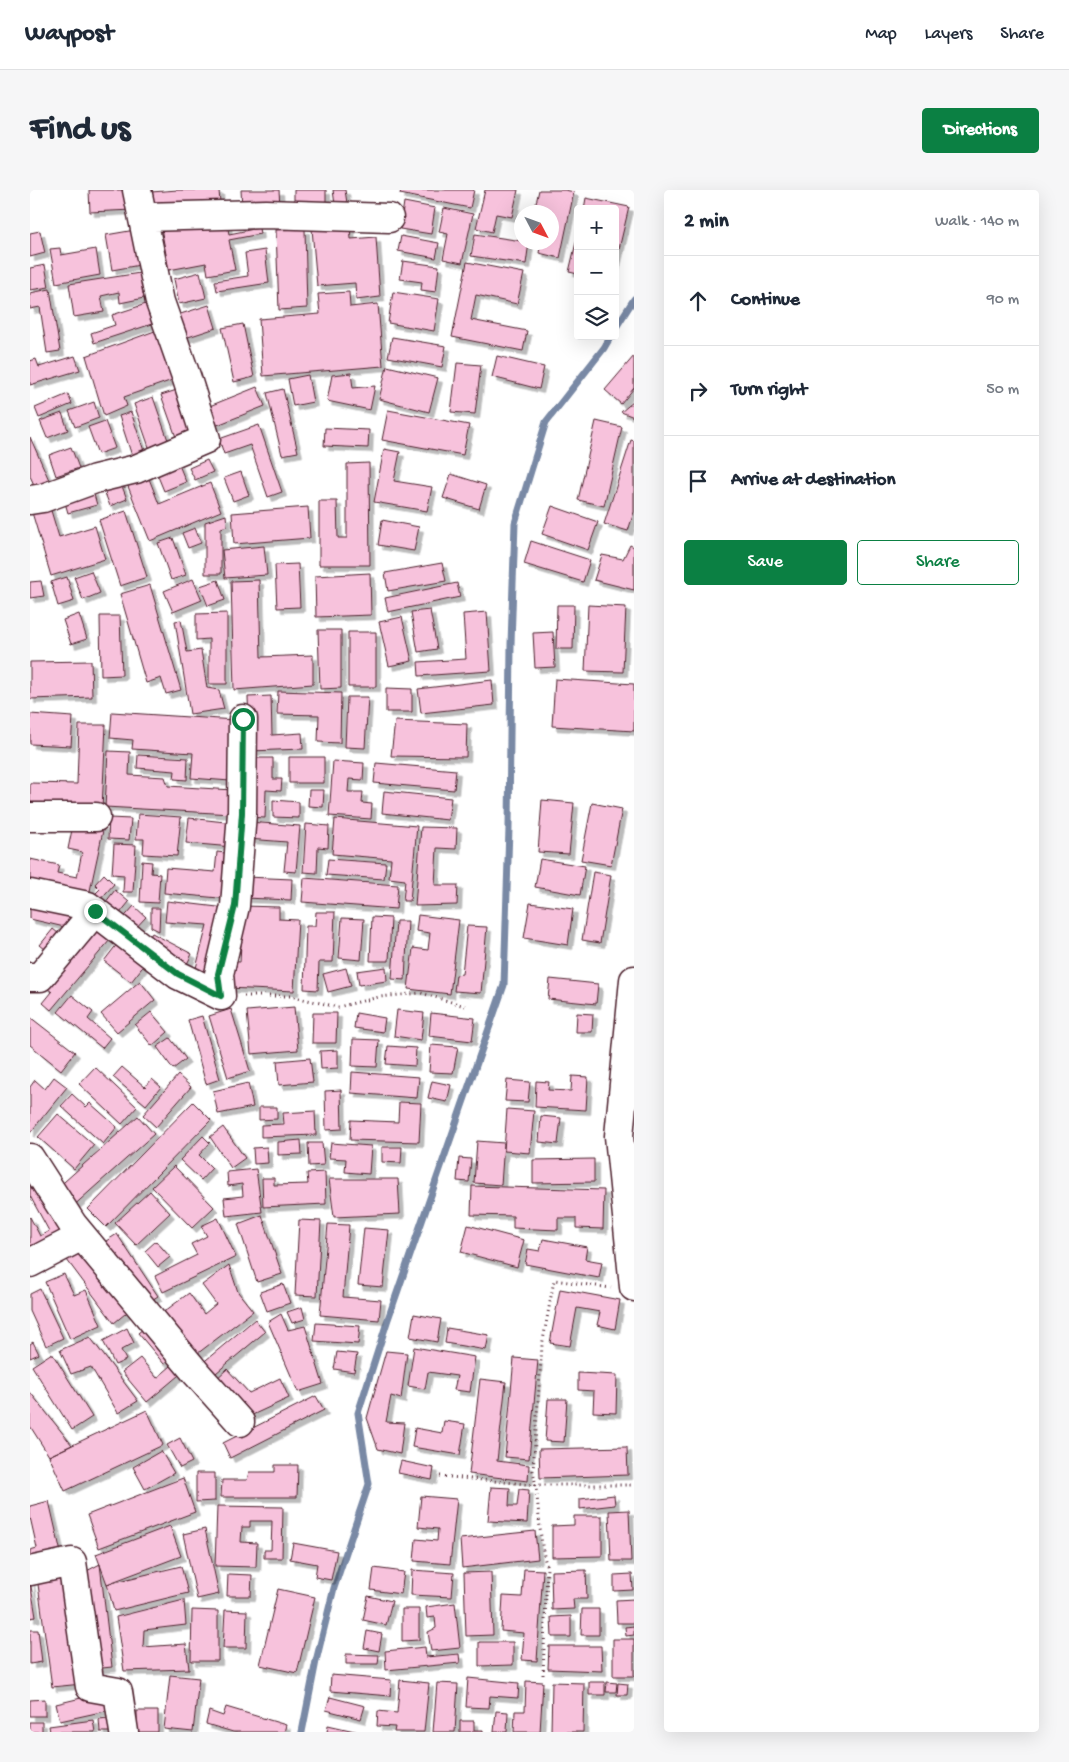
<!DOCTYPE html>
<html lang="en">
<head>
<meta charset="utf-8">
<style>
  :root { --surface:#fff; --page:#f6f6f7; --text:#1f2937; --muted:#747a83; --line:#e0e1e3; --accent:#0b8043 }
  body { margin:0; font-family:"Gochi Hand",sans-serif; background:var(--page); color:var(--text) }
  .controls { position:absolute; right:15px; top:15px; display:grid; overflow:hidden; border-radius:5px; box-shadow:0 5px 20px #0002 }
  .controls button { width:45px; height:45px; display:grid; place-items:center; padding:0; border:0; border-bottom:1px solid var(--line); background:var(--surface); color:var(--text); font:25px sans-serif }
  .compass { position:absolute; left:484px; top:15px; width:45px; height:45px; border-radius:50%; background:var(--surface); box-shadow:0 5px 20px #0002; rotate:131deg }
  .stop { position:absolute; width:15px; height:15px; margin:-11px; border:4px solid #0b8043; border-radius:50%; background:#fff }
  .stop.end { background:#0b8043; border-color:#fff; box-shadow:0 1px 5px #0008 }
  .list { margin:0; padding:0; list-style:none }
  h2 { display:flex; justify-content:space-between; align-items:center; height:65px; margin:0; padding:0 20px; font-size:21px }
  h2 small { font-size:16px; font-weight:400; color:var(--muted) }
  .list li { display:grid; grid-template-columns:32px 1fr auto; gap:15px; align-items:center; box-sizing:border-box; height:90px; padding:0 20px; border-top:1px solid var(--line) }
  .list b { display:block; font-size:19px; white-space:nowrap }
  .list em { font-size:16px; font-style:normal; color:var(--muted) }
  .actions { display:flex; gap:10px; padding:15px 20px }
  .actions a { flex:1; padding:11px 0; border:1px solid var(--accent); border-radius:5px; text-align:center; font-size:18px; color:var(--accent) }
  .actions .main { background:var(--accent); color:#fff }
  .icon { flex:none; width:28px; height:28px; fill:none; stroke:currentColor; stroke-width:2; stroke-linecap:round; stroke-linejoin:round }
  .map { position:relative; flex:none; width:604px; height:1542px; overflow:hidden; border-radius:5px }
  header { display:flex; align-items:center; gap:30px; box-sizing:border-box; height:70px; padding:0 25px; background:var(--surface); border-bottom:1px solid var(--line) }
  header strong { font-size:24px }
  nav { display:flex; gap:28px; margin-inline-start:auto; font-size:18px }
  .intro { display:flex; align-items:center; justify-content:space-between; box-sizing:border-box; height:120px; padding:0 30px }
  h1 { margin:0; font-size:35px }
  .button { padding:12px 22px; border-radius:5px; background:var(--accent); color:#fff; font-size:18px; font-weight:700 }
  main { display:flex; gap:30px; padding:0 30px }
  aside { flex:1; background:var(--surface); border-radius:5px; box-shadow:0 5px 20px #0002 }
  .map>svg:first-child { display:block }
</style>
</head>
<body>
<header>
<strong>Waypost</strong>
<nav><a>Map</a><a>Layers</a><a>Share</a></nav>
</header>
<div class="intro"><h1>Find us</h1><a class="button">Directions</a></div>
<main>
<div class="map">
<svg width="604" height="1542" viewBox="0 0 604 1542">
  <defs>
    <filter id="shadow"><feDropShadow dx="4.5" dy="4.5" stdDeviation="0" flood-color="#0004"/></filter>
  </defs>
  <rect width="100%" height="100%" fill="#fff"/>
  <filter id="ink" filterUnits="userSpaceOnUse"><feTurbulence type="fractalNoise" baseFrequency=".02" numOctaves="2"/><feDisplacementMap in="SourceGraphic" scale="10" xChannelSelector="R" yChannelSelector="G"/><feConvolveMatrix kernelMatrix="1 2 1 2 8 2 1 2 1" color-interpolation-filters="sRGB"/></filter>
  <g filter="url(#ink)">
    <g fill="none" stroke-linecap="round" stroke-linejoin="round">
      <path stroke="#7989a5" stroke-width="7" d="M585 139 604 109
        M272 1542 286 1471 304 1398 339 1294 328 1223 358 1129 474 795 479 638 481 454 485 333 516 232 574 158 581 146"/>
    </g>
    <path fill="#f7c2dc" stroke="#4a1f2b" filter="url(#shadow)" d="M59 0H101L102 20 60 22Z
      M148 0H189L190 13 122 17 121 2Z
      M211 0H249L250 16 212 17Z
      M264 0H296V13L264 15Z
      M303 0H315L317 13 305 15Z
      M371 0H444L440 18 370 4Z
      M455 0H488L482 27 466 24 462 42 446 38Z
      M509 0H535L544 2 530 68 509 63 511 52H522V22H504Z
      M556 8 599 17 585 76V19H554Z
      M374 12 405 18 401 44 370 39Z
      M414 18 443 24 432 73 413 69 418 44 409 42Z
      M196 30 199 44 229 38 230 44 199 50 205 80 178 85 176 73 139 80 130 33Z
      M320 36 321 49 346 47 350 107 326 110 325 93 287 96 282 39Z
      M275 39 277 118 249 120 246 40Z
      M105 40 110 75 82 80 76 45Z
      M10 41 15 63 0 67V43Z
      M445 44 499 52 496 74 441 66Z
      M548 44V84L539 82Z
      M371 46 409 53 406 68 368 61Z
      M30 58 31 65 66 59 70 85 26 93 20 59Z
      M235 60 239 93 187 101 185 91 218 86 215 63Z
      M373 71 409 76 406 102 391 100 392 92 370 89Z
      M437 72 494 83 487 114 446 105 441 130 497 141 493 161 422 147Z
      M15 75 19 97 0 100V78Z
      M170 82 176 108 149 114 144 89Z
      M110 83 114 108 90 113 89 102 71 106 74 122 44 127 39 94Z
      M20 99 30 161 17 163 10 117 0 119V103Z
      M319 102 320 117 348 114 353 176 233 186 229 129 290 124 288 104Z
      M363 102 409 109 404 141 358 133Z
      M119 113 125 133 64 153 61 143 85 135 82 125Z
      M179 115 186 138 149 150 141 127Z
      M213 134 224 187 204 192 192 138Z
      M133 138 151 187 94 207 97 216 74 226 56 166Z
      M362 147 416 156 412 177 358 167Z
      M45 166 50 180 0 195V171L6 169 9 177Z
      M467 166 514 177 509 199 462 187Z
      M604 166V198L591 214 575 200Z
      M427 173 451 175 445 224 421 222Z
      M357 176 408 188 399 222 349 209Z
      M321 183 323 198 345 196 340 220 297 211 302 185Z
      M278 185 283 212 263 216 258 189Z
      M227 197 235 216 180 238 172 219Z
      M150 199 166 243 147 250 131 205Z
      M253 199 268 262 252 265 237 203Z
      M38 204 42 214 9 228 5 218Z
      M123 207 140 256 121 263 104 214Z
      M604 211V227L591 222Z
      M64 212 69 228 45 237 39 221Z
      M358 220 439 235 433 265 352 250Z
      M101 222 115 264 103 269 89 226Z
      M32 223 38 240 17 248 10 231Z
      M75 231 85 258 68 264 58 237Z
      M566 231 592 237 574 316 548 310Z
      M229 235 252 302 238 307 220 255 194 264 189 249Z
      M295 238 339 240 338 258 294 256Z
      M0 247 19 290 5 297 0 286Z
      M601 250 604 251V322L598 341 574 334Z
      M41 257 49 278 26 286 19 265Z
      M354 259 370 262 364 291 402 297 397 321 344 312Z
      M147 270 156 292 134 301 125 279Z
      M177 270 183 282 165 290 159 278Z
      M339 273 340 375H289V311H307L308 348H317V274Z
      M116 281 129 314 180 293 191 321 120 351 95 289Z
      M211 282 219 305 203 311 194 288Z
      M421 284 456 295 449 319 413 308Z
      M90 291 97 309 80 316 73 298Z
      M63 301 67 315 38 323 34 309Z
      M19 314 29 347 65 336 75 369 21 386 1 319Z
      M522 316 568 332 558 360 512 344Z
      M278 317 280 348 204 354 202 323Z
      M96 321 117 387 90 396 69 330Z
      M196 325 197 336 191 338V384H175V332Z
      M352 330 389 337 384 361 348 355Z
      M165 338 171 353 158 358 152 343Z
      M143 348 156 385 141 390 128 353Z
      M501 351 560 370 553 392 494 374Z
      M600 355 604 357V400L564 390 572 365 593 369Z
      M234 356 237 385 195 388 192 360Z
      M412 373 416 391 358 401 355 383Z
      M268 374 270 417 247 418 245 375Z
      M61 381 70 403 53 410 44 387Z
      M340 383 341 425 286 427 285 386Z
      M37 387 44 411 28 416 21 392Z
      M163 389 172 410 143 422 134 401Z
      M188 390 195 410 178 416 170 396Z
      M229 390 231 467 283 465V494L204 500 201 391Z
      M11 391 14 406 0 408V392Z
      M427 393 430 407 358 422 355 408Z
      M120 395 151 500 136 504 131 488 116 493 90 404Z
      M527 415H544L543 459H526Z
      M558 415 596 417 593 482 555 481Z
      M400 420 407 459 388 462 381 422Z
      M457 422 461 481 389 486 388 472 436 469 433 424Z
      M197 423V494H179V449L166 450V424Z
      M49 424 57 449 41 454 33 430Z
      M70 426H90L92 485 71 486Z
      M372 427 382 471 359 476 349 432Z
      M151 430 157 462 171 460 177 498 189 500 194 519 160 524 145 431Z
      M288 440H311V498L290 499Z
      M318 442H346V497H318Z
      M523 442 525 477 505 478 503 443Z
      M61 471 62 507 0 509V472Z
      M525 489 604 494V541L522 536Z
      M462 490 464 515 391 523 388 499Z
      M356 498 382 499V522H356Z
      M248 501 311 503 310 553 288 552 289 525 247 524Z
      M241 506 242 545 272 543 273 559 220 561 218 507Z
      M317 507H338L335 558 315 557Z
      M82 522 205 530 200 591 161 588 163 563 102 559 103 550 80 548Z
      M0 524 43 527 41 556 0 554Z
      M365 531 437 534 436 567 361 566Z
      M49 535H76L72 619 0 617V593L47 594Z
      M78 561 100 562 99 585 135 587 138 596 203 600 202 624 75 617Z
      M108 565 158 568 157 590 144 589 145 581 107 578Z
      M259 567H294V593H259Z
      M219 568H243V589H252L251 601 236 600 235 628 217 627Z
      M303 571 334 573 333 590 319 589 318 602H333L332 613 342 614 341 629 299 626Z
      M346 573 426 580 424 600 344 593Z
      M279 600H294L293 617 278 616Z
      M354 601 421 608 418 630 352 623Z
      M243 610 269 612V628L243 627Z
      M512 610 544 613 539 664 508 662Z
      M562 613 592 619 581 675 551 670Z
      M108 624 151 627 147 666 113 664 114 649H106Z
      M79 628 101 629 99 650 78 649Z
      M159 628 204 633 202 657 156 653Z
      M305 629 387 636 380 711H373L375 690 359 688 361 669 302 664Z
      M44 630 74 636 58 710 0 697V669L29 675 27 683 47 687 52 662 38 659Z
      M219 632 270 636 266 682 254 681 257 652 218 649Z
      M276 634 299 636 298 658 288 657 287 683 273 682Z
      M391 637 427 638 426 659 407 658 405 695H428L427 715 385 716Z
      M84 654 106 655 103 702H93L94 685 82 684Z
      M187 662 204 664 200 709 134 703 136 678 185 682Z
      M298 669 356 673 354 689 296 685Z
      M510 669 555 676 550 705 505 697Z
      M112 671 122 672 121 683 130 684 128 713 110 712Z
      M563 682 581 685 570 753 552 750Z
      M74 684 84 694 68 712 62 707 70 699 65 694Z
      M216 687 262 689 261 710 215 708Z
      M274 688 368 695 366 719 272 712Z
      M85 700 99 712 86 728 72 717Z
      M0 711 47 722 43 739 0 729Z
      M137 711 196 718 182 788 165 782 177 735 135 732Z
      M500 713 543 719 538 755 494 748Z
      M104 716 116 727 102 742 90 732Z
      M213 716 249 717V729L268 730 264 801 197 798 198 771 210 772Z
      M121 718H130L129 741 121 737Z
      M286 722H305L303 772H289L288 800 274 799 276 736H285Z
      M388 725 429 730 420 804 378 799 383 758 398 760 400 743 386 741Z
      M342 727 361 728 359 771H340Z
      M312 728 334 729 331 770 309 768Z
      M68 729 85 744 21 820 13 813 22 802 13 795Z
      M366 731H378L375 790 362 789Z
      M437 736 457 737 451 803 424 801 426 785 432 784Z
      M23 739 34 748 21 764 10 755Z
      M122 743 162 764 156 776 115 754Z
      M91 749 118 770 101 792 74 771Z
      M356 777 357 791 329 795 327 781Z
      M316 778 321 796 298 802 293 784Z
      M520 789 568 794 566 814 518 809Z
      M110 791 125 810 87 842 71 824Z
      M42 805 63 822 58 829 80 848 72 858 28 822Z
      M264 817 268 860 221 864 217 821Z
      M201 819 220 881 198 888 179 826Z
      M367 820 394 823 391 850 364 846Z
      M121 822 138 842 122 856 105 835Z
      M283 823H307L306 853H282Z
      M326 823 355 828 353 842 324 838Z
      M401 823 445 828 442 851 399 846Z
      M547 823 563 824 562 842H546Z
      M172 826 190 889 176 894 158 830Z
      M0 827 45 862 31 880 0 855Z
      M140 848 156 869 143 879 127 857Z
      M323 849 349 850 347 877 322 876Z
      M401 855 428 857 423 883 399 882Z
      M358 856 386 858 385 876 356 874Z
      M308 860V878L291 879 290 861Z
      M280 868 283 892 249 895 247 871Z
      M65 877 107 917 92 934 49 894Z
      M92 877 115 897 122 889 131 897 116 915 83 887Z
      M322 882 389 887 387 908 321 903Z
      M148 885 161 897 126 937 113 925Z
      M542 886 558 887 556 920 505 917 506 891 519 892 518 900 541 901Z
      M24 887 37 897 0 943V897L5 890 15 899Z
      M477 890 500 892 498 912 475 911Z
      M402 891 421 895 417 912 398 908Z
      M218 893 223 917 188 924 183 901Z
      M311 900 312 939 296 940 295 901Z
      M42 904 56 917 60 913 87 937 73 954 31 916Z
      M163 912 181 930 76 1037 58 1019Z
      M369 912 391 913 389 952 320 950 321 930 368 932Z
      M229 917H247V929L229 930Z
      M477 919 504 921 500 963 474 961Z
      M285 921 286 945 231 947V935L254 934 253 923Z
      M28 924 64 955 44 979 8 947Z
      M108 926 124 944 41 1018 25 1000Z
      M511 926 531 928 528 954 509 952Z
      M193 937 215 968 201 978 180 947Z
      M173 946 180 953 169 965 182 978 171 990 150 970Z
      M271 950 272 964 248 965V952Z
      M447 951 474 953 471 995 444 993Z
      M278 953H292L294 975 279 976Z
      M301 953 341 956 339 984 315 982 316 969 299 968Z
      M237 957 238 973 224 974 223 958Z
      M352 957H372L371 973 352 972Z
      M429 968 441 969 439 992 427 991Z
      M564 969V992L503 993V970Z
      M144 976 184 1017 162 1038 122 997Z
      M226 979 232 1022 196 1026 194 1008 213 1006 212 994 198 996 197 982Z
      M295 982 296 1014 233 1017 232 988H244V995L278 994 277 983Z
      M299 989H368L370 1024 304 1027Z
      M7 993 34 1042 0 1061V1027L10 1046 19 1041 0 1006V997Z
      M442 996 574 1000 573 1039 546 1038V1028H528V1040L483 1038V1026L441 1025Z
      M120 1001 140 1023 106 1055 85 1033Z
      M232 1025 252 1084 227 1092 208 1034Z
      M188 1028 206 1067 133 1102 125 1086 167 1065 161 1054 177 1046 171 1036Z
      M269 1030 291 1031 287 1106 265 1105Z
      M298 1034 319 1035 313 1107 351 1110 349 1130 290 1125Z
      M438 1035 494 1050 487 1077 431 1062Z
      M334 1038 359 1040 353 1097 328 1095Z
      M87 1044 128 1106 114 1115 73 1053Z
      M513 1049 557 1057 555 1069 572 1072 569 1088 495 1074 498 1059 510 1061Z
      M126 1051 140 1067 128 1077 115 1061Z
      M48 1053 101 1119 84 1133 34 1066Z
      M199 1075 208 1102 223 1121 163 1167 131 1124 159 1103 174 1124 186 1114 172 1095Z
      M34 1084 44 1105 56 1100 71 1135 40 1149 15 1092Z
      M253 1094 260 1113 237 1121 230 1102Z
      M10 1099 33 1148 16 1156 0 1121V1104Z
      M530 1099 590 1110 585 1139 567 1135 570 1122 547 1118 540 1156 520 1153Z
      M272 1117 275 1129 262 1133 257 1122Z
      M251 1124 258 1140 275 1136 293 1194 268 1202 238 1132Z
      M384 1124 411 1129 407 1152 380 1147Z
      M225 1129 235 1142 180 1188 170 1175Z
      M286 1133 330 1136 328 1154 284 1151Z
      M119 1134 145 1165 134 1174 108 1143Z
      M97 1138 104 1153 91 1160 96 1170 85 1175 73 1151Z
      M417 1138 459 1145 456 1160 415 1153Z
      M60 1147 108 1211 88 1223 61 1177 41 1184 30 1160Z
      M3 1152 9 1164 0 1168V1154Z
      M384 1157 445 1167 440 1202 424 1200 427 1186 398 1182 395 1199 378 1196Z
      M356 1161 377 1163 371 1209 361 1206 356 1232 374 1233 370 1264 348 1259 337 1228Z
      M307 1162 327 1164 324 1182 304 1179Z
      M22 1163 62 1227 42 1240 2 1176Z
      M110 1168 127 1188 148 1170 155 1180 117 1212 92 1182Z
      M484 1168 508 1170 499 1269 475 1267Z
      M197 1179 219 1203 250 1188 259 1208 218 1227 184 1191Z
      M548 1183 587 1185 586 1223 563 1222 564 1201 548 1200Z
      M450 1189 476 1192 467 1271 499 1275 498 1291 439 1284Z
      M0 1202 42 1255 19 1266 0 1236Z
      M286 1206 294 1220 200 1268 193 1253Z
      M518 1209H537L534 1252 515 1251Z
      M117 1220 133 1255 35 1301 19 1266Z
      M414 1231 435 1234 430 1265 382 1257 385 1238 412 1243Z
      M150 1248 162 1272 150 1278 137 1255Z
      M597 1257 598 1285 510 1288 509 1259Z
      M131 1261 144 1283 115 1299 103 1277Z
      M371 1271 404 1278 402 1290 368 1283Z
      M245 1275H268L267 1307H191L192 1290H217L219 1282H245Z
      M166 1283H185V1311L166 1312Z
      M153 1288 165 1322 69 1358 57 1325Z
      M461 1297 480 1298 479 1316H487L489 1299 499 1300 497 1333 458 1331Z
      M584 1305 585 1315 550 1319V1309Z
      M391 1306 427 1309 420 1374 384 1371 386 1349 407 1351 408 1339 388 1337Z
      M19 1311 32 1367 0 1375V1360L7 1358 0 1327V1316Z
      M187 1316 253 1317 252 1368H234V1360H241L242 1331H220V1337H212L211 1352 227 1353 226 1377 185 1376Z
      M599 1320 601 1371H581L579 1321Z
      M544 1326H572V1366L522 1367V1336L544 1335Z
      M140 1336 151 1366 77 1394 66 1364Z
      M175 1339 189 1404 167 1409 153 1344Z
      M505 1341 508 1369 432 1378 430 1349Z
      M263 1353 307 1361 301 1390 285 1387 287 1374 260 1369Z
      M70 1374 82 1477 63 1479 51 1384Z
      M151 1376 158 1403 84 1421 77 1394Z
      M344 1378 374 1382 371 1404 341 1400Z
      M494 1379 513 1380 507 1471 492 1470 494 1443 471 1441 473 1406 492 1407Z
      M382 1380 424 1383 422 1407 381 1405Z
      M556 1380 557 1409H543L544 1419 522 1420 521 1381Z
      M31 1382 52 1494 22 1497 7 1387Z
      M461 1382 463 1445 436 1446 434 1383Z
      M198 1384 222 1385 221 1406H197Z
      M602 1384 603 1400 584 1401V1385Z
      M0 1390 6 1427 0 1428Z
      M248 1399 285 1407 267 1483 230 1475Z
      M338 1406 362 1411 356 1435 333 1430Z
      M604 1409V1433H587L586 1410Z
      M154 1410 156 1435 114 1440 113 1457 156 1454 159 1479 94 1481 86 1427Z
      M425 1413 430 1458 401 1461 398 1442 406 1438 405 1427 397 1428 396 1417Z
      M372 1419H389V1450L372 1451Z
      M552 1419H569V1445H551Z
      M162 1420 188 1421V1471H161Z
      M195 1420 217 1421 216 1458H193Z
      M541 1426V1447H522L521 1427Z
      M604 1436V1445L596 1446 595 1437Z
      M0 1440H8L12 1472 0 1474Z
      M337 1441 352 1444 349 1461 334 1458Z
      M583 1449H604V1486H583Z
      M449 1452H483V1475L449 1476Z
      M519 1456H571L572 1481 518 1479Z
      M395 1457 396 1467 429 1464 430 1473 356 1480 355 1461Z
      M316 1464 349 1465 348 1474H316Z
      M140 1485 169 1488 163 1542 134 1539Z
      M301 1485 361 1490 360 1506 300 1501Z
      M438 1488 489 1493 488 1508 460 1506 459 1518 436 1517Z
      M370 1490 399 1493 394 1542H364L365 1537 347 1536 348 1521 367 1523Z
      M496 1491 513 1492 510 1542H484L485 1521H495Z
      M522 1492 554 1493 553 1542H521Z
      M559 1492H575V1505H559Z
      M577 1492 587 1493 586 1502H576Z
      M407 1493 428 1494 425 1542H403Z
      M588 1493 598 1494 597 1505H587Z
      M76 1502 80 1520 30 1531 26 1514Z
      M300 1507 335 1516 331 1529 296 1520Z
      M15 1509V1526H0V1510Z
      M196 1517 256 1535 254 1542H203L176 1534 179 1521 193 1526Z
      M107 1521H128V1542H107Z
      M466 1521 478 1522 477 1542H464Z
      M88 1527 90 1542H70L69 1529Z
      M63 1530 65 1542H20L19 1536Z
      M430 1531H444V1540H453V1542H430Z
      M0 1532H12V1542H0Z
      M298 1535 329 1542H297Z"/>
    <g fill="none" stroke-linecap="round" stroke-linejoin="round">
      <g stroke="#4a1f2b" stroke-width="31">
        <path id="minor" d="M113 27 236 24 359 28
          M0 310 13 308 65 289 106 279 176 249 157 189 130 112 107 0
          M0 627H66
          M0 704 58 716 148 785 191 806
          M0 787H10L65 721
          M604 790 589 946 604 1097
          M191 806 189 784 205 716 212 623 213 529
          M0 968 43 1035 167 1184 210 1232
          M0 1073 52 1046
          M0 1381 42 1372 60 1497 88 1502 94 1542"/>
      </g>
      <path stroke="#4a1f2b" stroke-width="3" stroke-dasharray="1 4" stroke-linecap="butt" d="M214 806H260L308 817 349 807 391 803 435 816
        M410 1286 506 1295H604
        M513 1485 517 1378C508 1347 510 1313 503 1281L512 1156 524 1090 581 1098"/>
      <use href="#minor" stroke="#fff" stroke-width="28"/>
    </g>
  </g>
  <g fill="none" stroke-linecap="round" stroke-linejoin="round" filter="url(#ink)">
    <path stroke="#0b8043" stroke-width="6" d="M65 721 148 784 191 806 188 784 205 716 212 623 213 529"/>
  </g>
</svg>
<div class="controls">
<button>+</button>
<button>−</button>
<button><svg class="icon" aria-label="layers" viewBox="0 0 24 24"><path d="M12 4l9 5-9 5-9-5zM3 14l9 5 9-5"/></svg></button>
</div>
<svg class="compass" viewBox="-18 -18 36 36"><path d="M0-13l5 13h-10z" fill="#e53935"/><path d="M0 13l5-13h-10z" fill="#747a83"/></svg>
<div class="stop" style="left:213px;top:529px"></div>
<div class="stop end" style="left:65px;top:721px"></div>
</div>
<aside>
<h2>2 min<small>Walk · 140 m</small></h2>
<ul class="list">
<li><svg class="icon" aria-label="ahead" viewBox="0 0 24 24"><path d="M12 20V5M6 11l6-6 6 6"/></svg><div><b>Continue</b></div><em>90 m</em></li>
<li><svg class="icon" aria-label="right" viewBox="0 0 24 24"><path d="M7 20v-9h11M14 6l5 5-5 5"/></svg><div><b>Turn right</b></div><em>50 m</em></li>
<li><svg class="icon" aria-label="arrive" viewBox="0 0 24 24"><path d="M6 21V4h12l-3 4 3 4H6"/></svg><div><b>Arrive at destination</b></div></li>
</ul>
<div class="actions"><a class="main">Save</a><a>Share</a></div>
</aside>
</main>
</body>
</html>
